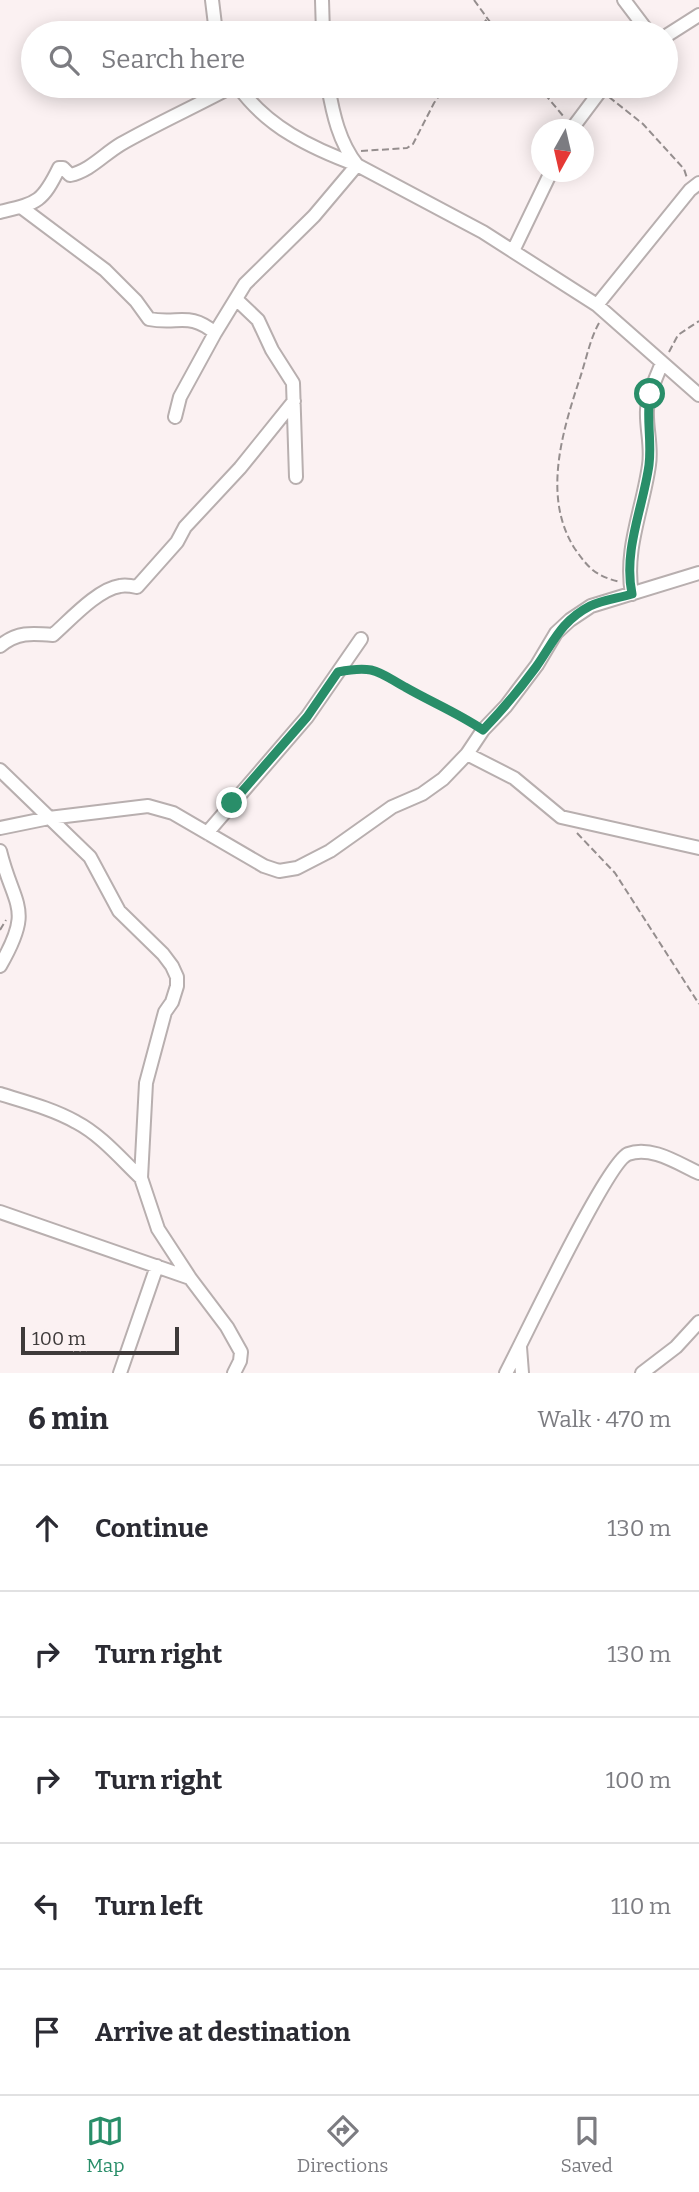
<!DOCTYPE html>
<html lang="en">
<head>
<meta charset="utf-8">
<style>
  :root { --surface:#fff; --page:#f7f7f7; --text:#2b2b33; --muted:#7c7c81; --line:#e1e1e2; --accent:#298e69 }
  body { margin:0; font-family:Bitter,serif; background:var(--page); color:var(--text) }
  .compass { position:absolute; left:531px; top:119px; width:63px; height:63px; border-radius:50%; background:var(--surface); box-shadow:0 4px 18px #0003; rotate:188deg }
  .scale { position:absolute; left:21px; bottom:18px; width:158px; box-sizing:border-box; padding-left:7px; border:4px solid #3e3a3a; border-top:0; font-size:19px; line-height:24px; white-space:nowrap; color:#3e3a3a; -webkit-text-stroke:5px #fbf1f2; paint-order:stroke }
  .stop { position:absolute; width:21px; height:21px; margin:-16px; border:5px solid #298e69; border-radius:50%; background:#fff }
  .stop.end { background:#298e69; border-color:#fff; box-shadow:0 2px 7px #0008 }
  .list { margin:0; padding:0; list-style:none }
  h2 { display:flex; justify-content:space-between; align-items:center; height:91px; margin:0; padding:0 28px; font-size:30px }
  h2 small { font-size:23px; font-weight:400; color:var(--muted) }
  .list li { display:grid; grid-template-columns:46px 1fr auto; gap:21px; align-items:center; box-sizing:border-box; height:126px; padding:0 28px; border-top:2px solid var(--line) }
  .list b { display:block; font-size:26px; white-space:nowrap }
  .list em { font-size:23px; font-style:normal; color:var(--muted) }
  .icon { flex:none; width:38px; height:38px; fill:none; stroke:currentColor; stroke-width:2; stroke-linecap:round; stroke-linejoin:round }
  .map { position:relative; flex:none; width:699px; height:1373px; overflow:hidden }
  .search { position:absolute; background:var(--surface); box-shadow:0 4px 18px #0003; left:21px; right:21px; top:21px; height:77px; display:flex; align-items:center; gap:18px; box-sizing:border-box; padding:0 24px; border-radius:38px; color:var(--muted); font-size:26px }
  .sheet { height:721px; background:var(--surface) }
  nav { display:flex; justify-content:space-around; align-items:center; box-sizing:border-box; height:98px; border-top:2px solid var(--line); background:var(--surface); font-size:19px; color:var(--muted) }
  nav a { display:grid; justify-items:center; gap:4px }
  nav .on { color:var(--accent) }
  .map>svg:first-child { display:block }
</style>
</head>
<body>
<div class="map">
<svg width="699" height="1373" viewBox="0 0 699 1373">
  <rect width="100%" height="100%" fill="#fbf1f2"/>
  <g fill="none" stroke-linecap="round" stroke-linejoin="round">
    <g stroke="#b8afaf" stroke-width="16">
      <path id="minor" d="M212 0 216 33
        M322 0 323 33
        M624 0 649 33
        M666 36 699 15
        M328 86C333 114 339 142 357 165L483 232 597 305 699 395
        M571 130 604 86
        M21 207 105 270 136 301 149 319C178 325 189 311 215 333
        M0 212C37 203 42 203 59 168H63L70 175C90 171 104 154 121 144 158 123 196 106 233 86
        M513 251 551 172
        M236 299 258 320 272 350 293 383 296 477
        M597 305 690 190 699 183
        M175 417 180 397 215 333 245 284 314 216 357 165C311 148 267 127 238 86
        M632 594C624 549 643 509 649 465 652 446 646 428 647 410 648 394 656 378 662 363
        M0 646C17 632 31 633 53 635 70 620 98 589 120 586 125 585 132 586 137 587L177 542 185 527 240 468 294 401
        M467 754 514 778 561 817 699 848
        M0 770 90 857 119 911 163 954 172 966 177 977V986L172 1002 165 1012 146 1083 141 1178 158 1229 190 1278 227 1327 241 1352 240 1361 234 1373
        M0 828 49 818 148 806 173 813 264 866 279 871 297 868 330 851 392 807 422 794 443 779 467 754 483 730 506 706 537 665 556 633 570 620 591 606 699 573
        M207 833 307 717 361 639
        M0 851C14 908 34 907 0 966
        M0 1094C26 1102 53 1109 76 1122 101 1135 121 1159 141 1178
        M0 1212 190 1278
        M520 1347 522 1373
        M120 1373 157 1266
        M506 1373C523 1341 607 1162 628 1154 651 1145 679 1164 699 1173
        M642 1373 676 1347 699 1322"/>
    </g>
    <path stroke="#958e8e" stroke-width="2" stroke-dasharray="7 3.5" stroke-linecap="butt" d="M474 0 498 33
      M475 33 488 18
      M538 86 564 117
      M609 97 643 124 684 169 687 178
      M361 151 407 148 413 144 434 103 446 86
      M599 323C590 339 586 360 580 378 562 432 542 498 575 549 589 569 596 576 620 582
      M669 352 678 335 699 321
      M353 669 368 670 385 675 403 687 474 723
      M577 833 615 873 699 1004
      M0 930 6 920"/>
    <use href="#minor" stroke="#fff" stroke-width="12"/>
  </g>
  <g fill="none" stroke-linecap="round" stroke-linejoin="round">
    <path stroke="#298e69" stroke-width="9" d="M232 803 307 717 338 672C348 670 360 668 371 670 384 673 393 681 405 687 431 702 458 713 483 730 502 710 520 689 536 667 553 643 561 621 590 606 602 600 619 598 632 594 623 550 643 508 649 465 652 441 646 418 650 394"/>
  </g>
</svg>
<svg class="compass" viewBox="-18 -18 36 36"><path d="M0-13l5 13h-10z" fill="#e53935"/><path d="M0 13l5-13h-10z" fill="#7c7c81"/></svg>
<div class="scale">100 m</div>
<div class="stop" style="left:650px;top:394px"></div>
<div class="stop end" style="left:232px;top:803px"></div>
<div class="search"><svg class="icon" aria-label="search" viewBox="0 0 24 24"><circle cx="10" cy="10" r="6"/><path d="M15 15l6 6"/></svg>Search here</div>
</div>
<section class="sheet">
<h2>6 min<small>Walk · 470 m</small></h2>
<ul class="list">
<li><svg class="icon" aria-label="ahead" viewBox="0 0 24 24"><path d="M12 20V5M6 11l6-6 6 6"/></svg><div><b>Continue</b></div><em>130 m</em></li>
<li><svg class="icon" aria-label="right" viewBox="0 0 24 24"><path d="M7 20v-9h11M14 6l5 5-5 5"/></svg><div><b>Turn right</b></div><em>130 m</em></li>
<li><svg class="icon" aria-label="right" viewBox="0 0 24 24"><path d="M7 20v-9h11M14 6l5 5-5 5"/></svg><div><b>Turn right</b></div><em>100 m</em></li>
<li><svg class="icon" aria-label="left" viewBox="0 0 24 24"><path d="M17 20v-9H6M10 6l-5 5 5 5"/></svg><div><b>Turn left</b></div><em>110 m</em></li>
<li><svg class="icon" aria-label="arrive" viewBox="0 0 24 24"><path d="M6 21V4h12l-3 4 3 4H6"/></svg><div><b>Arrive at destination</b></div></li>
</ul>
</section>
<nav>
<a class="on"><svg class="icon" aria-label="map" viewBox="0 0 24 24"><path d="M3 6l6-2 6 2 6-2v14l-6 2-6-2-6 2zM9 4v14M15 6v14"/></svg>Map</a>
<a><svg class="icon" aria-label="directions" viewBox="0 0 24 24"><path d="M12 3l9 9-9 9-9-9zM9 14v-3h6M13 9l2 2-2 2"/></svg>Directions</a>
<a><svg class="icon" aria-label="saved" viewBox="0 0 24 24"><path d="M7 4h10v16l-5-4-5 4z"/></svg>Saved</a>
</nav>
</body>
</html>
